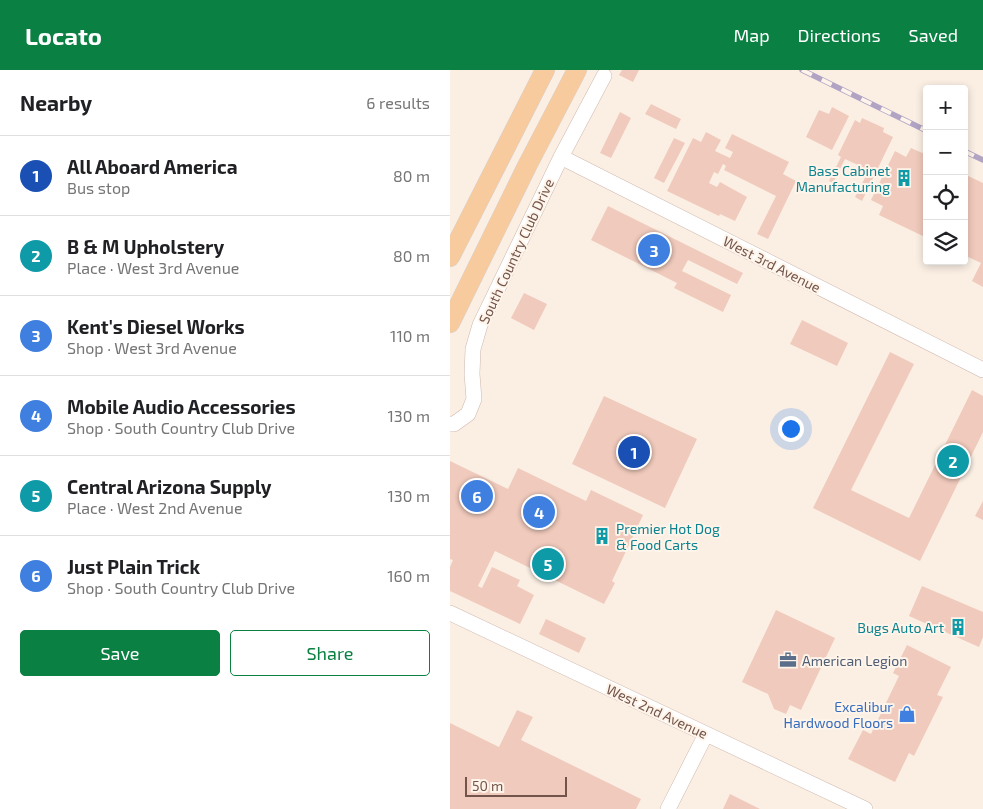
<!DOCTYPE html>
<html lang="en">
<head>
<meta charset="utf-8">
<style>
  :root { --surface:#fff; --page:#f6f6f6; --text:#202124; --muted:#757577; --line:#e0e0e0; --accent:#0b8043 }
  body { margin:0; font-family:"Exo 2",sans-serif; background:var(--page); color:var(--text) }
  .controls { position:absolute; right:15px; top:15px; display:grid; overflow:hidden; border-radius:5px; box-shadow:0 2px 8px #0003 }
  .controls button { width:45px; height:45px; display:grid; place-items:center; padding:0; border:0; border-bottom:1px solid var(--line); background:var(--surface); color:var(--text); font:25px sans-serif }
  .scale { position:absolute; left:15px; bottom:12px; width:102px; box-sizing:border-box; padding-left:5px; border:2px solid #73544a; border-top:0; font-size:14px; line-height:18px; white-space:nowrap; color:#73544a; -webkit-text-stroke:4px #fef4ea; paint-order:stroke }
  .you { position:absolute; left:340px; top:358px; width:18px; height:18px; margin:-12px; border:4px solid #fff; border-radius:50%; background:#1a73e8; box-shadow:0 0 0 8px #1a73e833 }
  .badge { display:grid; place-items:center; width:32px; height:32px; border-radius:50%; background:var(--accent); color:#fff; font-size:16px; font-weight:700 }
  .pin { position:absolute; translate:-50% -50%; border:2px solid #fff; box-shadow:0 1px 5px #0006 }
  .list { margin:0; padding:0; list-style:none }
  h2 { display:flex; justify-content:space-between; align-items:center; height:65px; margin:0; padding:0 20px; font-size:21px }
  h2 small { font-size:16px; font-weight:400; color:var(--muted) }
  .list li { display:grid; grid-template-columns:32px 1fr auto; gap:15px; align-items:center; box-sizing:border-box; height:80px; padding:0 20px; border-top:1px solid var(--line) }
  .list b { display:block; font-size:19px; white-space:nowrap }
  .list p { margin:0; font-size:16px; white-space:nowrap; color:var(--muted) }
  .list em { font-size:16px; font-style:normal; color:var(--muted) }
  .actions { display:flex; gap:10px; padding:15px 20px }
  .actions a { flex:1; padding:11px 0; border:1px solid var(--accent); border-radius:5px; text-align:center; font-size:18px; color:var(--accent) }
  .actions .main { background:var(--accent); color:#fff }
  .icon { flex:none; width:28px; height:28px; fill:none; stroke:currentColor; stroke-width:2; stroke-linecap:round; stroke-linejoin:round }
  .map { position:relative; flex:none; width:533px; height:739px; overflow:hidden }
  header { display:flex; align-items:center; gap:30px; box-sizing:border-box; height:70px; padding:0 25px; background:var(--accent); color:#fff }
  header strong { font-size:24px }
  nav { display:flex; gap:28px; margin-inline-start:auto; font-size:18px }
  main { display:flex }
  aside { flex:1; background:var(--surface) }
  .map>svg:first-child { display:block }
</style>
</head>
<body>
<header>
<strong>Locato</strong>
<nav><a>Map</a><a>Directions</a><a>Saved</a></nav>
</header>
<main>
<aside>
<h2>Nearby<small>6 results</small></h2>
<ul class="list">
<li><span class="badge" style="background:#1a4fb4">1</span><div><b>All Aboard America</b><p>Bus stop</p></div><em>80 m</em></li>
<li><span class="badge" style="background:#0f9aa8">2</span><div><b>B &amp; M Upholstery</b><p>Place · West 3rd Avenue</p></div><em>80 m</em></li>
<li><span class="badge" style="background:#3f7fe0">3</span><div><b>Kent's Diesel Works</b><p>Shop · West 3rd Avenue</p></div><em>110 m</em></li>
<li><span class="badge" style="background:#3f7fe0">4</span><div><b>Mobile Audio Accessories</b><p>Shop · South Country Club Drive</p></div><em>130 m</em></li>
<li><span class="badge" style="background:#0f9aa8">5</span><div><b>Central Arizona Supply</b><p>Place · West 2nd Avenue</p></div><em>130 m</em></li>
<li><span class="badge" style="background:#3f7fe0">6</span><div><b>Just Plain Trick</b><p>Shop · South Country Club Drive</p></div><em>160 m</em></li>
</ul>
<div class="actions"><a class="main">Save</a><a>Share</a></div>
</aside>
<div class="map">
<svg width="533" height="739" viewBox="0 0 533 739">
  <rect width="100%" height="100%" fill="#fbefe4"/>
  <path fill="#f0cabc" d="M172 0H189L183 12 169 5Z
    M201 34 231 49 226 59 195 44Z
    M382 37 399 46 382 80 356 67 369 40 379 44Z
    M170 42 181 48 161 88 150 83Z
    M412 48 434 58 433 62 443 67 412 131 405 127 418 102 407 97 408 95 395 89 383 113 379 111 391 87 388 85 405 50 410 53Z
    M256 62 271 70 265 81 280 88 283 82 275 78 282 64 339 92 333 104 346 111 318 169 307 164 326 126 274 100 276 96 273 94 268 104 264 102 259 113 267 117 270 112 297 127 285 151 270 144 269 146 217 121 243 68 251 72Z
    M224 68 235 73 214 113 204 108Z
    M461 78 477 85V168L429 145 433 136 421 130 445 81 456 87Z
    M514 104 533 113V217L522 211 531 193 514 185Z
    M158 136 293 203 287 214 238 190 232 201 281 225 273 242 224 218 227 213 141 170Z
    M74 223 97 234 84 260 61 248Z
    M352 250 398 273 387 296 340 274Z
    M440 282 464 294 401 420 459 448 522 320 533 326V362L470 491 363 438Z
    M154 326 247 369 215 438 122 394Z
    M0 391 58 419 68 398 136 431 141 420 193 445 162 511 165 513 154 534 45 481 28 516 32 518 42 497 70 510 67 516 84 525 70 554 0 521V497L3 490 0 489Z
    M533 431V450L525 446Z
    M472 516 533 542V567L529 577 459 546Z
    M326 540 385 568 351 640 340 635 336 644 324 639 318 624 292 612Z
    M96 549 136 568 129 583 89 564Z
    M457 575 501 597 487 625 493 627 464 686 459 683 445 712 398 689 413 660 421 664 449 606 443 603Z
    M67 640 83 647 71 670 191 729 186 739H0V653L49 677Z
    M280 724 310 739H273Z"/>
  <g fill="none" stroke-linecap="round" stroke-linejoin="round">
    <g stroke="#ceb8ae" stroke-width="16">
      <path id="minor" d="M111 87 533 300
        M0 354H4L18 344 24 329 22 304 23 279 30 255 111 87 154 6
        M0 543 415 739
        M218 739 256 664"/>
    </g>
    <g stroke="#d8cfcc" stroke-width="20">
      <path id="major" d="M0 187 95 0
        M0 253 77 96 127 0"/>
    </g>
    <use href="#minor" stroke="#fff" stroke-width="15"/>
    <use href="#major" stroke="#f8cb9e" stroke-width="19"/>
    <g stroke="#b1a3c4" stroke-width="5.5">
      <path id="rail" d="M352 0 477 61
        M514 81 533 90"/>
    </g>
    <use href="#rail" stroke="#fef4ea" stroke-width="4" stroke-dasharray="11" stroke-linecap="butt"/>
  </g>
  <defs>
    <g id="building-bare" transform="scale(1.35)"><path d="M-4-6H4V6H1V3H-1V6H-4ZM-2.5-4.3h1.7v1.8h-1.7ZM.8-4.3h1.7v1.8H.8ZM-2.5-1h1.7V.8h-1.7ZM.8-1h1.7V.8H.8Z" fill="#0f9aa8" stroke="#fef4ea" stroke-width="2.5" paint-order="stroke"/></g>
    <g id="office-bare" transform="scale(1.35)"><path d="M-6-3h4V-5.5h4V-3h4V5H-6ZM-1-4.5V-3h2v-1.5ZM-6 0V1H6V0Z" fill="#5c6f8a" stroke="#fef4ea" stroke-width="2.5" paint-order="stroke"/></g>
    <g id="shop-bare" transform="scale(1.35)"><path d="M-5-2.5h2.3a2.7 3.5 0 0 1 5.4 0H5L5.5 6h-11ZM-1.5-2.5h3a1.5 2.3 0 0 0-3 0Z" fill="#3f7fe0" stroke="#fef4ea" stroke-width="2.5" paint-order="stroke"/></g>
  </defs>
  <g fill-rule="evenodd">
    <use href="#building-bare" x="454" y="108"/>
    <use href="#building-bare" x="152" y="466"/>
    <use href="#building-bare" x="508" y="557"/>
    <use href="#office-bare" x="338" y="590"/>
    <use href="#shop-bare" x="457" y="644"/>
  </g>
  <g text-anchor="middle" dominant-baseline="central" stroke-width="4" stroke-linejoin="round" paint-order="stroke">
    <g font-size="14" fill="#0d838f" stroke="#fef4ea" text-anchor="end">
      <text x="440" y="100">Bass Cabinet<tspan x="440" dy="16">Manufacturing</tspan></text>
      <text x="166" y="458" text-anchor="start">Premier Hot Dog<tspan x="166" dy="16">&amp; Food Carts</tspan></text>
      <text x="494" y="557">Bugs Auto Art</text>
    </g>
    <g font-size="14" fill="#73544a" stroke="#fef4ea">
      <text transform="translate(66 181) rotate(-65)">South Country Club Drive</text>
      <text transform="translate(322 194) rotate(27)">West 3rd Avenue</text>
      <text transform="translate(207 641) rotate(25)">West 2nd Avenue</text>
    </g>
    <g font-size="14" fill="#4e5e75" stroke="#fef4ea" text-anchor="start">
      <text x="352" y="590">American Legion</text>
    </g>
    <g font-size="14" fill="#366cbe" stroke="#fef4ea" text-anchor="end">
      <text x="443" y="636">Excalibur<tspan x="443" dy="16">Hardwood Floors</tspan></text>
    </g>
  </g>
</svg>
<div class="controls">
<button>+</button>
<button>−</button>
<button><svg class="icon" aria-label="locate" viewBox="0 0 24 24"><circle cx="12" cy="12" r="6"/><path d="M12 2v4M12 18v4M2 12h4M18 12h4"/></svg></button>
<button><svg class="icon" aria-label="layers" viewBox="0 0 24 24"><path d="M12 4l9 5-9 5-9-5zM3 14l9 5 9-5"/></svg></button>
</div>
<div class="scale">50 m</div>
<div class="you"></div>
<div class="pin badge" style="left:184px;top:382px;background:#1a4fb4">1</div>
<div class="pin badge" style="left:503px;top:391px;background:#0f9aa8">2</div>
<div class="pin badge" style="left:204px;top:180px;background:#3f7fe0">3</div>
<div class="pin badge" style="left:89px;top:442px;background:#3f7fe0">4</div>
<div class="pin badge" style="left:98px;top:494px;background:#0f9aa8">5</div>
<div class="pin badge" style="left:27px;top:426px;background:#3f7fe0">6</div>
</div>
</main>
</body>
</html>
